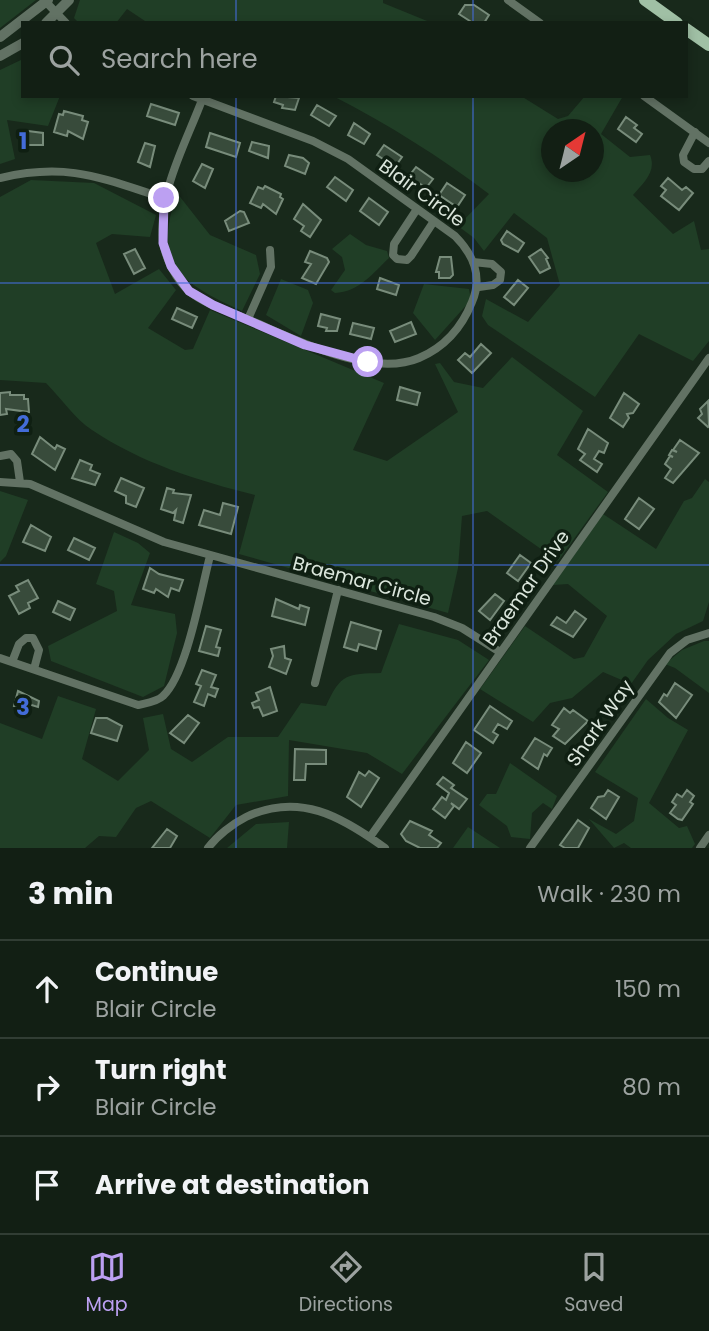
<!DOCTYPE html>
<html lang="en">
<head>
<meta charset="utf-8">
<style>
  :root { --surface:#121f14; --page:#1b271d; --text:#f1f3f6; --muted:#9ca2a0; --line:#313d34; --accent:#bca0f2 }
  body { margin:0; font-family:Poppins,sans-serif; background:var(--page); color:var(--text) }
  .compass { position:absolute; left:541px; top:119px; width:63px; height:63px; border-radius:50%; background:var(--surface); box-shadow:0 4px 10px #0003; rotate:35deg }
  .stop { position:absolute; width:21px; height:21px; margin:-16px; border:5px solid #bca0f2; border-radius:50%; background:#fff }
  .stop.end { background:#bca0f2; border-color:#fff; box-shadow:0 2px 7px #0008 }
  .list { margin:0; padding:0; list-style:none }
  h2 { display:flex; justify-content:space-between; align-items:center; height:91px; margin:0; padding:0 28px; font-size:30px }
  h2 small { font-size:23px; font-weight:400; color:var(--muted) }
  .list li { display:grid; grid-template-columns:46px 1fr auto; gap:21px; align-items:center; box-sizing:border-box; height:98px; padding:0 28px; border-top:2px solid var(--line) }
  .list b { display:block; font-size:26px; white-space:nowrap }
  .list p { margin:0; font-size:23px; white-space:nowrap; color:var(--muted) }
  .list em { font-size:23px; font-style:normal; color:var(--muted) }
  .icon { flex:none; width:38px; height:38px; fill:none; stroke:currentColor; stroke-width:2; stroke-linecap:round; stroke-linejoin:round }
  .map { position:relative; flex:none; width:709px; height:848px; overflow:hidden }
  .search { position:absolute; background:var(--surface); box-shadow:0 4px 10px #0003; left:21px; right:21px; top:21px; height:77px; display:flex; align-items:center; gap:18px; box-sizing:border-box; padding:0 24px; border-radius:0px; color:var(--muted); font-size:26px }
  .sheet { height:385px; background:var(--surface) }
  nav { display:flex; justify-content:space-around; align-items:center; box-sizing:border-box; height:98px; border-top:2px solid var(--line); background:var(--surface); font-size:19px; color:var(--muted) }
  nav a { display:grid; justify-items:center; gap:4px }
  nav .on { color:var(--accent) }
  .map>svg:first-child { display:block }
</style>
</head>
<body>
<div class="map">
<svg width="709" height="848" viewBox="0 0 709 848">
  <rect width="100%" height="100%" fill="#18291b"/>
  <path fill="#203e26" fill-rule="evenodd" d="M0 0H36L0 28Z
    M80 0H383V3L432 23H148L127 9 116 23H79L74 18Z
    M23 59V96H60L48 126 7 120 15 159 0 164V70Z
    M333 96H521L558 119 568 116 585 96H623L601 134 630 157 650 155C657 172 643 183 633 195L673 234 694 221 701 250 709 249V341L693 361 639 334 595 397 488 325 482 316 486 299 528 322 560 285 547 238 514 213 484 251 474 238 458 226 489 194C440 157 388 124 333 96ZM552 130H594V172H552Z
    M31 180 94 183 156 215 150 237 112 234 96 243 115 294 159 269 176 290 148 328 185 350 193 349 210 310 384 383 353 450 387 461 458 412 435 364 440 363 454 382 483 388 512 357 583 411 557 455 608 492 558 561 487 511 462 516 458 568 448 613 239 554 255 495C199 481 141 463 92 430 75 419 61 398 46 383L0 380V197Z
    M177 193 210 235 256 255 260 274 242 311C181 283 152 265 177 193Z
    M350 234 366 245 387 251 389 258C373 273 359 292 335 293L331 290 345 270 342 257 332 249Z
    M281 279 308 290 313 303 301 336 266 315Z
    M424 284 469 289 471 300 435 340 413 313Z
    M705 479 709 482V602L703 621 676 634 648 660 631 684 603 672 572 698 550 703 533 722 480 689 525 626 574 659 584 657 607 616 568 584 553 585 603 514 656 549 684 501 692 498Z
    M0 491 28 500 6 556 0 562Z
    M114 532 138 543 150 553 131 605 175 614 177 633 164 686 143 697 51 661 48 646 117 611 114 591 96 584Z
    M399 624 458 640 489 660 402 774 367 753 289 740 288 796 236 805 210 838 151 801 136 808 116 837 99 836 85 848H0V723L42 739 58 696 96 709 82 759 118 781 149 750 143 718 163 714 171 749 192 762 228 737H278L301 703 326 706C341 673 347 674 381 673Z
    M704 641H709V693L675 668 665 664 682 650Z
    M646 699 668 718 688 730 649 803 679 828 687 826 695 844 692 848H631L624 843 614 848 589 819 616 834 634 821 638 798 595 772Z
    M510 763 557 796 552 809 543 803 532 813 530 839 511 837 507 826 479 805 487 794H496Z
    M289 822 287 848H227L256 824Z
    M468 827 500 848H453Z"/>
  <path fill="#384b3b" stroke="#788c7b" stroke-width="2" d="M465 5H474L489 15 484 23H473L459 14Z
    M276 96 299 98 295 110 282 108 283 105 274 102Z
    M151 104 179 113 175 125 147 116Z
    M317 105 336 116 329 126 311 115Z
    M64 111 83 116 82 120 88 122 83 139 68 131 67 136 54 132 59 114 63 115Z
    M626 117 637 125 634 128 642 134 636 142 618 129Z
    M354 123 370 134 364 144 348 135Z
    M28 131 43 133V145H23V133Z
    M210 133 240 143 236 157 206 147Z
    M252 142 269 146 268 158 249 151Z
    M145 143 155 146 150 167 138 162Z
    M384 145 402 157 395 167 377 155Z
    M289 155 303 158 309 163 305 174 285 166Z
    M202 164 213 169 205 188 193 181Z
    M416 167 433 179 426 188 409 176Z
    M335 177 353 190 346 201 327 187Z
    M668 178 682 190 686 187 693 193 679 210 661 196 666 190 661 186Z
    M447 183 465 195 457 207 439 195Z
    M265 186 281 194 280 197 283 199 276 214 263 204 261 208 250 203 258 187 263 189Z
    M369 198 388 212 379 225 360 211Z
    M303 204 321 220 310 237 301 231 304 226 294 219Z
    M240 211 244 212 249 223 229 231 225 221Z
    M507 231 524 243 518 252 503 244 501 240Z
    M135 249 145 268 134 274 124 254Z
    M541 249 548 258 546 259 550 268 540 273 529 257Z
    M310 251 327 258 329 262 316 284 302 278 311 264 305 262Z
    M440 257H451L453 275 450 278H439V272H436Z
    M380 278 399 285 396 295 377 289Z
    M518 280 528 288 514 305 504 297Z
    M177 308 197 317 192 328 172 319Z
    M321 314 340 319 337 331H326L327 328 318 326Z
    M411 322 416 334 395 342 390 331Z
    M353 323 374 328 371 339 350 334Z
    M481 344 491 353 472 373 458 360 465 353 470 357Z
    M400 387 420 393 417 405 397 400Z
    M10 392V395H24V399H28L29 412 6 409 7 414 0 415V393Z
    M624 393 639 404 633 413 627 414 629 418 623 427 610 418Z
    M708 401 709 426 708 427 698 418 702 414 700 409Z
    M588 429 608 443 604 453 599 451 594 459 602 464 597 472 580 460 585 454 578 449Z
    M40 437 55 449 57 445 65 449 55 470 32 454Z
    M680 440 699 453 673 483 665 478 671 469 665 464 670 456 673 457 669 455 672 450 677 452 673 450Z
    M80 460 92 465 90 470 100 474 95 485 72 478Z
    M121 478 144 488 136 507 126 503V496L115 491Z
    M167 488 174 490 173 493 191 495 183 523 174 520 176 510 173 513 161 509Z
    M639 498 654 509 639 529 625 519Z
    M223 503 238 507 231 534 199 525 204 510 220 515Z
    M31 525 51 537 45 551 23 542Z
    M74 538 95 548 89 560 68 550Z
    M520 555 531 563 518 581 507 573Z
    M150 568 159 574 183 580 179 591 171 588 168 597 156 589 154 593 143 589Z
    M28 580 38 598 28 603 30 608 19 614 9 596 19 591 16 586Z
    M495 594 504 601 490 620 479 611Z
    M276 599 299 609 300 605 309 608 305 625 272 616Z
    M58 601 75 609 70 620 53 612Z
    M575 611 586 619 573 637 551 625 557 617 566 623Z
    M351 622 381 631 376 649 359 644 357 651 344 647Z
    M206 626 221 630 216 647 220 648 218 656 199 651Z
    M284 646 285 658 291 660 286 674 269 667 273 656 271 649Z
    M202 670 216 675 211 687 218 689 215 697 208 694 204 706 194 702 201 686 196 684Z
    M675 683 692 695 676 718 659 702 664 694 667 696Z
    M270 687 277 711 263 716 259 707 254 708 252 703 259 700 256 693Z
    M18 691 39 701 38 707 25 703 24 709 14 706Z
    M490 706 512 721 507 729 498 724 493 732 498 735 493 743 474 730Z
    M564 708 570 713 573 710 588 721 565 744 553 736 559 729 552 725Z
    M188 715 199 723 184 743 170 733Z
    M96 718H107L122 726 117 741 91 733Z
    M535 738 552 748 547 756 544 754 538 769 522 758Z
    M466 742 481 753 467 773 453 763Z
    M295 749 326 750V764H306L305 780H294Z
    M369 771 379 778 361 807 347 797 359 772 365 776Z
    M443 777 454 785 451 788 467 799 459 809 451 803 454 806 445 818 433 809 442 797 446 800 449 793 437 784Z
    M608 790 619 797 606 819 591 808 598 797 604 796Z
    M687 790 694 796 690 802 693 804 682 820 678 819 670 813 676 805 672 802 677 794 682 797Z
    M578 820 589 828 578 848H565L560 845Z
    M410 821 432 831 429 835 441 843 437 848H420L406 841 401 834Z
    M167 829 177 836 170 848H152Z"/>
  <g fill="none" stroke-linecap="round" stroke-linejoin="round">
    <path stroke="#627264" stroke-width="8" d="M508 0 540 23
      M46 2 66 23
      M193 96 313 141 348 159 455 236C473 254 483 277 472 302 462 327 445 347 419 358 370 379 293 338 247 319 229 311 206 305 190 292 177 281 165 259 163 241 158 192 185 145 202 100
      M644 96 709 143
      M695 132 683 155 684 162 694 169H702L709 161
      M0 178C68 162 101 178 164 198
      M417 209 394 244 393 255 397 259 407 260 411 256 434 221
      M473 262 492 264 501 272 500 280 493 285 479 287
      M248 319 271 267 270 250
      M0 456 11 454 17 461 20 482
      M0 482 30 484 164 542 434 617 462 628 500 652
      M0 658 138 705C146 703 157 702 163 696 187 674 201 590 210 556
      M12 662 19 644 26 638H33L39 650 34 669
      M315 683 338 590
      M370 837 709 358
      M208 848C217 836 232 824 246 817 299 792 341 816 385 848
      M530 848 670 653 687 640 709 633
      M700 848 709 835"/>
    <path stroke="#627264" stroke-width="10" d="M46 23 69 0
      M0 37 48 0
      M0 56 23 43"/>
    <path stroke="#a0c0a5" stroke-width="12" d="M645 0 677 23
      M686 29 709 45"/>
  </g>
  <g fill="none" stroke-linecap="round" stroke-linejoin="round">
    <path stroke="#bca0f2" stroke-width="9" d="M164 198 163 243 171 266 189 291 213 305 305 345 368 362"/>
  </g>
  <path fill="none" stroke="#436cd9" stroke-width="2" stroke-opacity="0.55" d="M236 0V23M473 0V23M236 96V848M473 96V848M0 283H709M0 565H709"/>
  <g text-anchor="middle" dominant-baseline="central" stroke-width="7" stroke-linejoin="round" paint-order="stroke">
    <g font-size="19" fill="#dbe6dc" stroke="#0f1f12">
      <text transform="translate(422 193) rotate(36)">Blair Circle</text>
      <text transform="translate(362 581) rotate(15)">Braemar Circle</text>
      <text transform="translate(526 588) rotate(-55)">Braemar Drive</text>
      <text transform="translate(600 723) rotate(-55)">Shark Way</text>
    </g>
  </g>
  <g font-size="23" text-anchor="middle" font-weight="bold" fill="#436cd9" stroke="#0f1f12" stroke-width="7" stroke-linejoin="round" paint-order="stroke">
    <text x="23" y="149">1</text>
    <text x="23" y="432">2</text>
    <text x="23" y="715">3</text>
  </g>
</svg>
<svg class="compass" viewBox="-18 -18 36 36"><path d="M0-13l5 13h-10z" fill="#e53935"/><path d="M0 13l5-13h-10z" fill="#9ca2a0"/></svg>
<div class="stop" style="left:368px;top:362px"></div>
<div class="stop end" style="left:164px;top:198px"></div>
<div class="search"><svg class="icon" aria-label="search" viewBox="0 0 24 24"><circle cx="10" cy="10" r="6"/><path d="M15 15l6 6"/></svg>Search here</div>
</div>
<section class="sheet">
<h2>3 min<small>Walk · 230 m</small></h2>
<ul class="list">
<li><svg class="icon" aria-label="ahead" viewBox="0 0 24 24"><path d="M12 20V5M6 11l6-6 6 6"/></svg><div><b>Continue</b><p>Blair Circle</p></div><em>150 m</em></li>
<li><svg class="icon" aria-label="right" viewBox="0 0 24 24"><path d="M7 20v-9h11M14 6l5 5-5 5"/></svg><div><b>Turn right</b><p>Blair Circle</p></div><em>80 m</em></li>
<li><svg class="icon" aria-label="arrive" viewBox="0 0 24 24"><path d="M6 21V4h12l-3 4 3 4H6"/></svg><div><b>Arrive at destination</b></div></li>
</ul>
</section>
<nav>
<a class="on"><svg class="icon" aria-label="map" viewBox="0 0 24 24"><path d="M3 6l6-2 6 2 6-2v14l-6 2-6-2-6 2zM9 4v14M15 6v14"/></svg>Map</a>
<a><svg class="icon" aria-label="directions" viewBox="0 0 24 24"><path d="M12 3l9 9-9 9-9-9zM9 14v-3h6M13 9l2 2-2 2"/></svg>Directions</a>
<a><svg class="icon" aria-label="saved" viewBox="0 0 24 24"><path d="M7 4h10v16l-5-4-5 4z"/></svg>Saved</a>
</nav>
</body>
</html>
